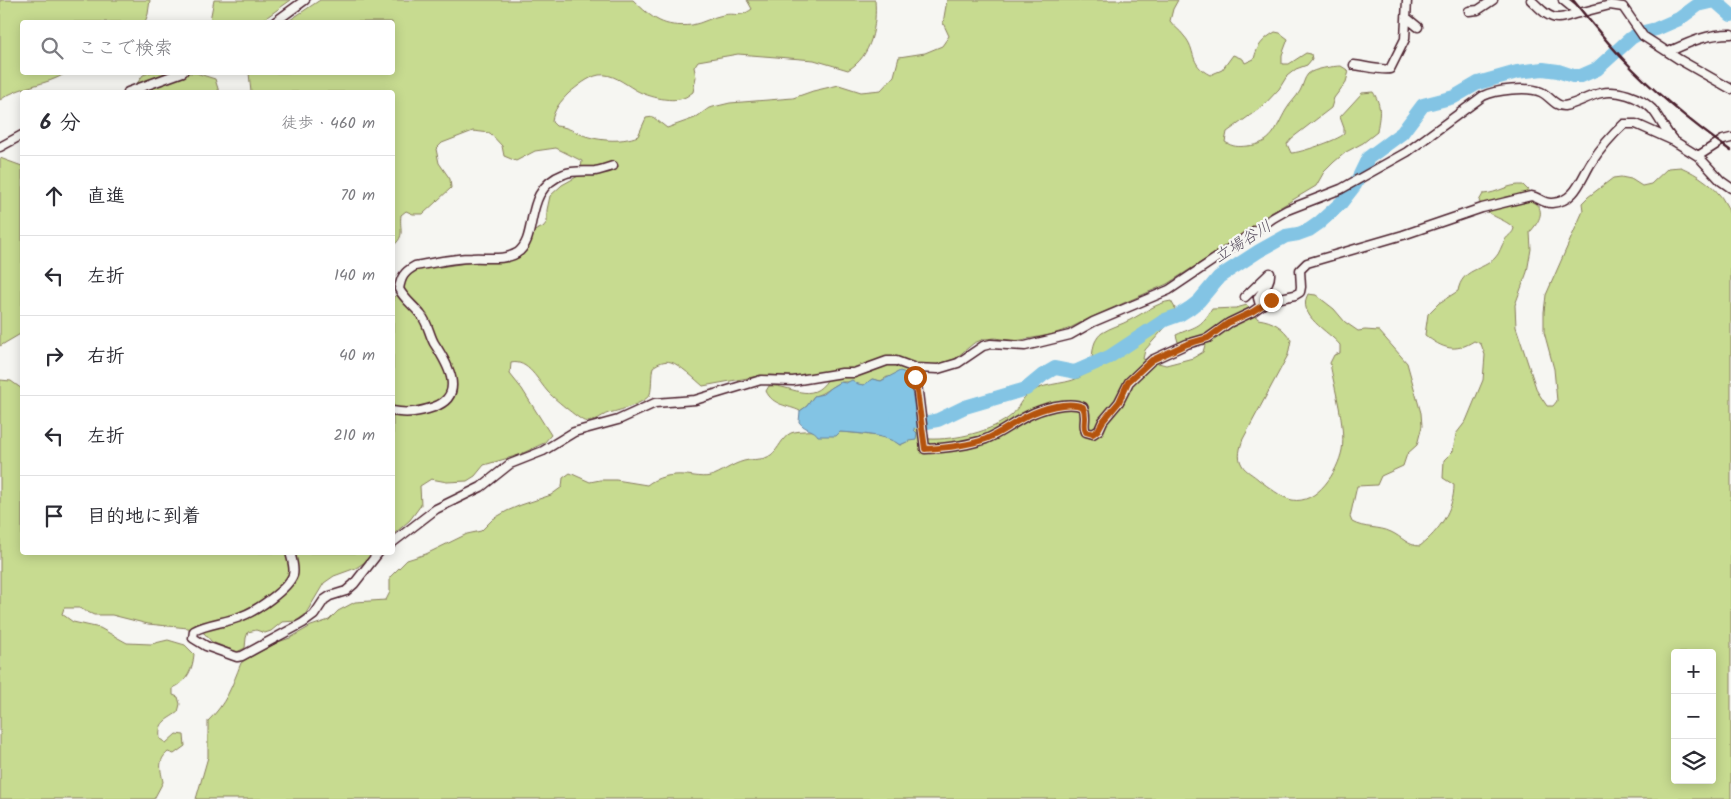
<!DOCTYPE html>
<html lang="ja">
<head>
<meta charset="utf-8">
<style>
  :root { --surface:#fff; --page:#f2f2f3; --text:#2b2b33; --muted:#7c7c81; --line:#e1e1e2 }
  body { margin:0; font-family:Kalam,"Klee One",sans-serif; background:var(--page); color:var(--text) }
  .controls { position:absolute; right:15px; bottom:15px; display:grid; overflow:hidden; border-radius:5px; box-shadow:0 2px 12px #0003 }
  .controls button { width:45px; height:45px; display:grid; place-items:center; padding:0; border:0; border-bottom:1px solid var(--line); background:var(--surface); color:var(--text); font:25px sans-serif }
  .stop { position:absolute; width:15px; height:15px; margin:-11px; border:4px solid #b45309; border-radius:50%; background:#fff }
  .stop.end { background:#b45309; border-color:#fff; box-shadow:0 1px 5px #0008 }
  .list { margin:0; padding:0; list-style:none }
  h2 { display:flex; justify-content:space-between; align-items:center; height:65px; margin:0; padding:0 20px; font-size:21px }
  h2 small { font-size:16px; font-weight:400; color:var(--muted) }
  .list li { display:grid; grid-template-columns:32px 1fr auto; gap:15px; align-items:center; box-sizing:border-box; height:80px; padding:0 20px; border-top:1px solid var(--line) }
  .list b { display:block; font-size:19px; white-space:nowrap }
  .list em { font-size:16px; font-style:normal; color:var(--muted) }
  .icon { flex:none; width:28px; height:28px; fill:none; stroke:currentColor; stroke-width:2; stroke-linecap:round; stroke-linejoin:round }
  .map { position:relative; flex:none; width:1731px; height:799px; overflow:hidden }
  .search { position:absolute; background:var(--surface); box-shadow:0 2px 12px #0003; left:20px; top:20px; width:375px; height:55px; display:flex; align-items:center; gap:12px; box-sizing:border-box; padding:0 18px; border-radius:5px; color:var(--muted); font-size:19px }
  .panel { position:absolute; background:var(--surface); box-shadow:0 2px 12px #0003; left:20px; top:90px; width:375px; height:465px; border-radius:5px }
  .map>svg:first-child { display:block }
</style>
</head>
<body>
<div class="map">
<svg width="1731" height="799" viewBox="0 0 1731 799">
  <rect width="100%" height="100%" fill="#f6f6f2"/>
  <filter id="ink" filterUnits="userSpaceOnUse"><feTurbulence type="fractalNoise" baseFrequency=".02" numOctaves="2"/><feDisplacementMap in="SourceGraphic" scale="10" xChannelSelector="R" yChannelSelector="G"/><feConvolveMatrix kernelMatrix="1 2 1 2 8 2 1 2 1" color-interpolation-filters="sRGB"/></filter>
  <g filter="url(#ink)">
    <path fill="#c7db90" stroke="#887d5e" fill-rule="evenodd" d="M0 0H150L148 14 145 22H22V72L66 73C46 86 20 85 0 100Z
      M214 0H291L260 22H207L210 20Z
      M320 0H633C653 19 663 28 692 25 703 23 712 17 723 15 737 12 738 19 752 9L747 0H875C877 25 872 56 848 70L814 60 738 54 698 61 694 67 696 77 693 92C690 94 687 97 683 98 671 103 645 96 634 89 624 83 612 73 599 75 588 77 578 86 569 93 561 101 553 110 552 122L556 126C566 127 569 129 578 133 595 141 621 143 638 136L646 118 653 117 667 128 695 118 709 108 730 103 793 98 813 91 839 85 861 92 881 90 894 76 899 57 925 53 942 46 949 36 943 23 947 0H1178L1173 9 1170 21C1174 27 1180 30 1184 36 1197 50 1188 64 1210 75L1222 70 1233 55 1243 59 1245 63 1254 59C1257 46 1263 39 1275 32L1280 33 1288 39 1282 55V64H1289L1306 53 1311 54 1312 59 1307 65 1296 69 1287 76 1279 89 1263 106 1227 132 1225 142C1233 147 1238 147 1247 146 1273 144 1275 129 1286 110 1290 103 1296 98 1300 91 1303 86 1304 78 1308 74 1313 69 1334 66 1341 66L1349 71 1346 82 1334 98 1331 108 1292 138 1287 144 1291 153C1300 153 1338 140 1344 134V128L1340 117 1362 93 1373 92C1383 107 1379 116 1377 132L1363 143 1346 152 1334 162 1324 172 1316 186 1269 214 1214 254 1167 284 1092 317 1068 329 1050 335 1015 341 995 338 984 339 974 343 951 362 937 366 913 365 914 387 910 386 909 381 887 377 881 381 872 379 864 386C857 384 845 380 839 383 830 387 824 394 814 396L807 406 800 411C788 405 773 406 766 391L769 386C791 384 811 406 828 379L771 375 753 377 703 386C696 380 679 364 671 362 665 360 658 363 653 367 651 374 652 389 650 394 647 402 621 410 613 412 602 413 596 424 584 421 579 419 552 397 548 392 538 381 528 359 511 363L510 374 522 389 551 435 544 443 519 455 484 465 475 476 467 481 447 482 431 479 420 486 421 505 410 520 393 535V298C404 289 403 279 414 271L473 262H492L519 255 532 232 543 227 547 222V210L550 196 562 185 580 175 582 161 556 148 535 151 516 161 504 156 502 146 490 133 473 131 442 143 436 149 439 163 450 179 451 188 423 214H413L406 211 401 215C399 230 406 235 393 246L392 92H251L249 73 392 72V22H287Z
      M152 72 196 73 215 79 219 92H131L143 75Z
      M0 158 22 166V333L0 346Z
      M1681 167C1697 174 1717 187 1725 203 1728 207 1729 213 1731 218V799H196L208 757V721C226 704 232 686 241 663L245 660 278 642 290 638 311 626 329 620 338 611 355 602 386 600 390 592V577L407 560 426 554 467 534 481 531 493 519 507 511 521 505 551 495 562 487 563 478 570 473 590 482 600 480H616L647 485C657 477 671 474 684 475 694 475 703 479 714 475 726 470 735 462 749 460 756 459 764 460 771 455 779 449 782 437 791 433 805 427 879 434 894 440 895 441 898 444 900 445 921 436 910 425 917 409L929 439C955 440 992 432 1012 415 1019 408 1020 399 1031 392 1048 381 1069 386 1085 374 1094 366 1091 351 1095 342 1097 338 1099 335 1102 333 1111 327 1121 325 1130 320 1144 313 1156 303 1171 301L1175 308 1169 323 1145 350 1143 359 1166 365 1193 358 1203 352 1205 345 1200 339 1182 344 1178 342 1176 335C1195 326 1200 329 1212 309L1236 308 1247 305 1258 319C1273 321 1283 327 1291 340L1288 355 1243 439C1240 448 1237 457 1242 465 1245 471 1254 475 1259 480 1269 487 1280 497 1292 500 1317 505 1338 471 1342 450 1346 427 1334 387 1330 363L1334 355 1340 353V345C1329 331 1296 316 1308 294L1316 295 1334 309 1345 322 1358 331 1365 330 1379 331 1407 363 1421 413 1422 426 1417 445 1407 454 1403 466 1381 476 1377 485 1357 486 1350 517 1352 522C1364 529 1379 526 1391 532 1402 537 1408 546 1420 546 1439 531 1454 510 1454 485L1443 478 1444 460 1453 451 1456 434 1466 421 1483 380 1485 355 1481 344 1474 341C1455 353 1443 349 1425 335L1428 314 1439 303 1458 291C1462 268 1482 271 1495 258 1500 253 1501 246 1505 240 1508 235 1513 234 1514 228 1501 216 1489 219 1479 201L1483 194C1499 193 1507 184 1523 185L1528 190 1530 201C1548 208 1539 222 1530 232L1531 249 1527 272 1515 305 1516 327 1537 391 1547 406H1553L1557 401 1554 369 1544 332V312L1546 295 1583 211 1582 203 1588 197 1613 178 1621 177 1631 179 1642 186 1651 184 1668 168ZM1675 653H1712V780H1675Z
      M0 380 11 381 22 389V552L373 553 365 562 356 568 334 576 324 583 305 615 296 621 282 622 271 631 265 633 256 630 248 632 246 638 245 648 237 652 212 642 204 633 188 628 148 624 112 615H94L79 608H64L62 614 73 622 100 628 127 643 151 644 168 640 185 645 194 654C193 669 187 682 173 688V695L178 697 180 704 178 712C166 721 158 721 160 739L166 743 176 734 184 735 185 746 174 754 168 752C157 761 161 770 163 782L154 799H0Z"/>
    <path fill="#83c4e4" stroke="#6c829a" d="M900 371 906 373C913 390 917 412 914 430L917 433 916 440 909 441 900 445C888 435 856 433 840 432L836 436H818C814 429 806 431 799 422L800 411 807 406 814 396 823 394 830 388 840 382 846 383 852 380 858 384 864 385 872 379 881 381Z"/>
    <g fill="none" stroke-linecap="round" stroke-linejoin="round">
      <path stroke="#83c4e4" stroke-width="14" d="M1714 0 1731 15
        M897 415 923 423 938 420 965 407 1026 389 1043 375 1055 368 1075 372 1109 357 1165 320 1179 315 1190 308 1199 301 1219 277 1259 251 1286 236 1298 234 1309 230 1319 223 1341 203 1355 185 1368 158 1402 133 1423 105 1454 97 1478 83 1517 72 1543 69 1558 71 1573 76H1581L1597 69 1631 38 1640 33 1656 29 1679 19 1698 5 1715 1"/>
      <g stroke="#4a1f2b" stroke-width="11">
        <path id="minor" d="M1531 0C1538 6 1548 19 1559 18 1565 18 1572 14 1579 13
          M1563 0 1579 13 1610 5 1623 7 1643 36 1680 60 1731 89
          M1469 11 1478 10 1493 0
          M1407 18 1418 27
          M275 22 305 0
          M1668 52C1690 42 1706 34 1731 34
          M1354 65C1363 66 1383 71 1390 69L1405 39 1407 0
          M128 92 183 72
          M0 147 22 135
          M1698 156 1723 140 1731 138
          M1245 297 1270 273C1271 283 1262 290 1258 298L1260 305H1262L1271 300 1295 295 1300 292 1301 287 1300 270 1307 263 1403 235 1482 208 1531 196C1539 197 1543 204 1552 203 1575 202 1581 179 1591 163 1600 149 1612 135 1624 124H1636L1674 141 1698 156 1721 181 1731 188
          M915 368 925 449C946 448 966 446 986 439 1001 433 1013 423 1027 416 1041 409 1068 400 1083 407 1088 417 1082 425 1086 432L1093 434 1099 430 1103 421 1119 402 1129 382 1152 360 1187 344 1208 338 1229 323 1252 312 1262 305
          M392 411C408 414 419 412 434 407 467 395 447 363 434 343 429 334 428 323 421 315 414 306 404 299 399 289 401 277 404 272 415 266 433 263 453 258 472 258 486 257 504 261 517 253 540 238 521 190 564 174 573 170 585 172 595 171 601 170 607 168 613 166
          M392 543 436 509 481 487 510 464 543 451 574 432 618 420 655 403 695 400 761 380 793 381 842 373H854L887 361H896L915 368 938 369 958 363 983 346 991 344 1025 346 1070 335 1093 322 1169 290 1218 257 1273 218 1287 210 1341 189 1407 152 1483 96C1495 90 1528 86 1541 92 1550 96 1554 106 1564 106 1577 104 1588 96 1601 93 1617 89 1640 97 1652 109 1660 118 1664 130 1674 141
          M290 552C292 560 295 568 293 575 288 589 256 611 242 616 226 623 209 623 194 631L193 638 206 646 237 657 242 656 303 623 314 615 324 600 330 596 346 591 354 584 379 552"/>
      </g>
      <use href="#minor" stroke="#f6f6f2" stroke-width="8"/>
      <path stroke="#4a1f2b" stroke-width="2.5" d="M1573 0C1589 20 1605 40 1623 59 1655 93 1692 123 1731 151"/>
    </g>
  </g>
  <g fill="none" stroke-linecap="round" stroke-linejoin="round" filter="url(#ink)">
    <path stroke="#b45309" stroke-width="6" d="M915 377 925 449C946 448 966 446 986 439 1001 433 1013 423 1027 416 1041 409 1068 400 1083 407 1088 417 1082 425 1086 432L1093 434 1098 430 1103 421 1119 402 1128 382 1152 360 1187 344 1208 338 1228 323 1252 312 1271 300"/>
  </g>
  <g text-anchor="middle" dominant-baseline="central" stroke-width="4.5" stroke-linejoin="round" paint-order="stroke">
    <g font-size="16" font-style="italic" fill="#5b5162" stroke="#f6f6f2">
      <text transform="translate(1243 242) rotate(-32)">立場谷川</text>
    </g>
  </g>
</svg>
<div class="controls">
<button>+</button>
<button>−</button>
<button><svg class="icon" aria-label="layers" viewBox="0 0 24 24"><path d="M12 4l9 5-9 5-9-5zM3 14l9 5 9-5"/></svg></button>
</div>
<div class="stop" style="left:915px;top:377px"></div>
<div class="stop end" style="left:1271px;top:300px"></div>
<div class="search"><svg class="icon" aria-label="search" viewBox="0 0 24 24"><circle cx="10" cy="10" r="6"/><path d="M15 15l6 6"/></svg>ここで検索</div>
<section class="panel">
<h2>6 分<small>徒歩 · 460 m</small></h2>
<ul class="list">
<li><svg class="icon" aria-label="ahead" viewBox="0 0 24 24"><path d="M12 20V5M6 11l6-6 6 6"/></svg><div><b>直進</b></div><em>70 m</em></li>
<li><svg class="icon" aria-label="left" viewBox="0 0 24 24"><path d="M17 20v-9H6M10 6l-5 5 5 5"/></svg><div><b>左折</b></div><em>140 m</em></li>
<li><svg class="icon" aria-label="right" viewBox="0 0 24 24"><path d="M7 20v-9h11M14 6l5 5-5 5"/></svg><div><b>右折</b></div><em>40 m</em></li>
<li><svg class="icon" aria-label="left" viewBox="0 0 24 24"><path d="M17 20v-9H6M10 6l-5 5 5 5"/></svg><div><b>左折</b></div><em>210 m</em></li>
<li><svg class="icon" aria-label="arrive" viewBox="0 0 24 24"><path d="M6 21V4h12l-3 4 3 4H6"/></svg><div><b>目的地に到着</b></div></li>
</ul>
</section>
</div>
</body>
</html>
